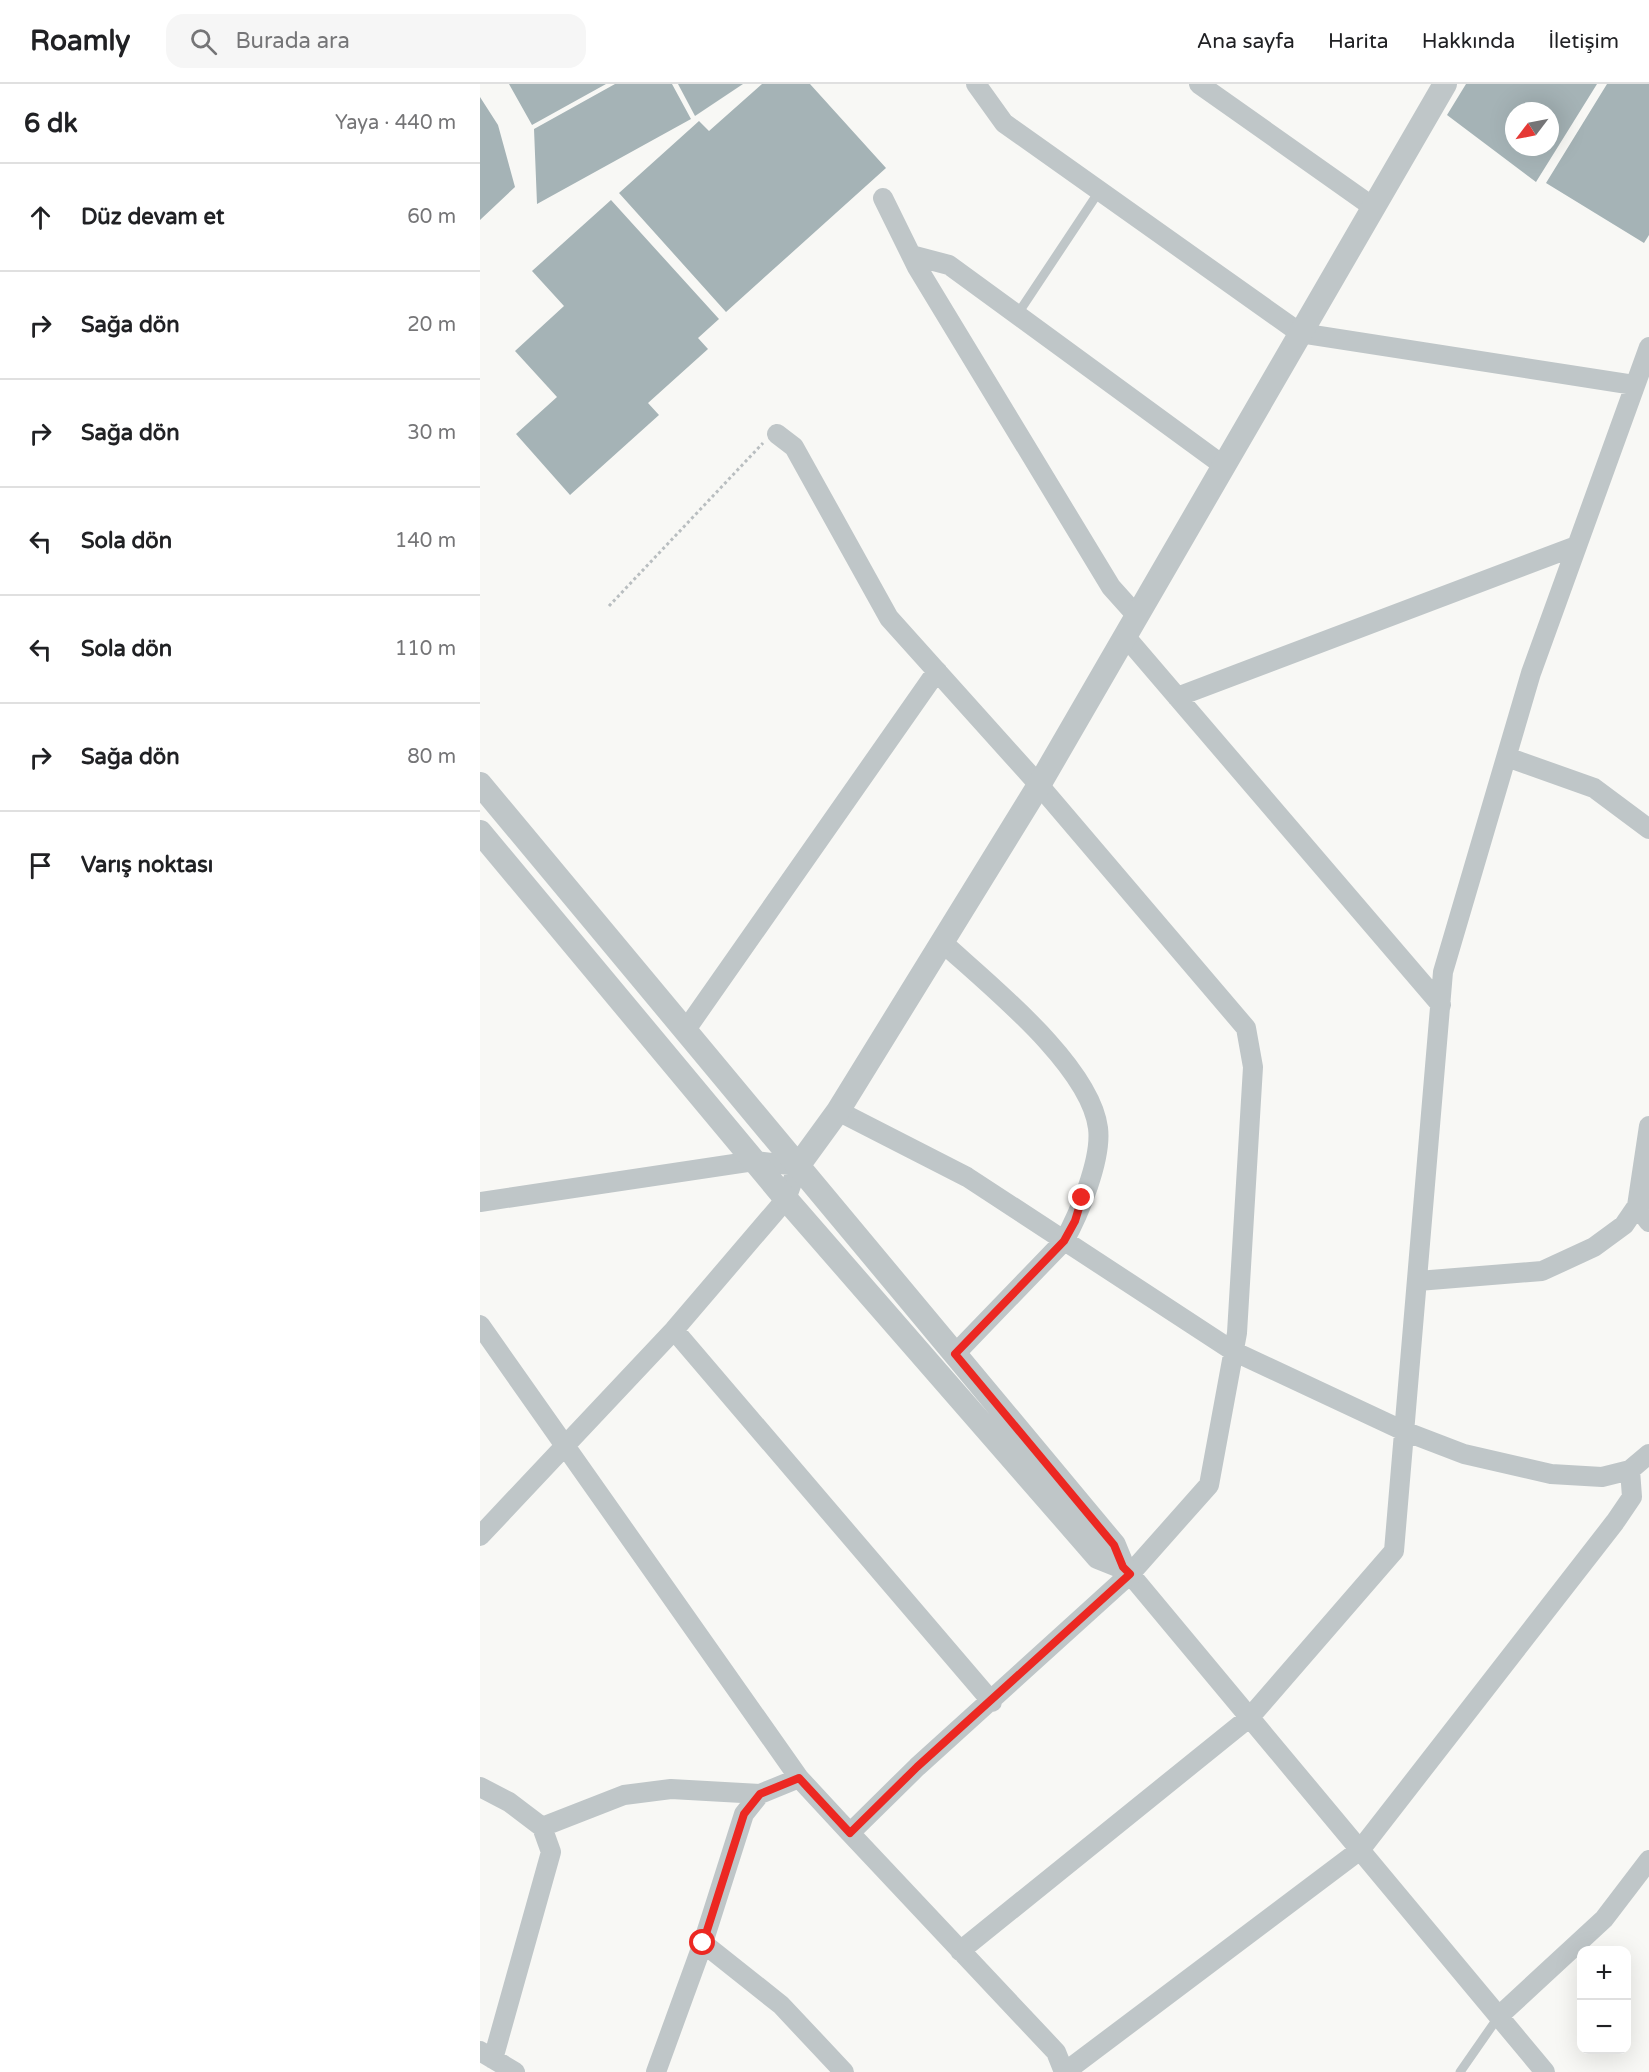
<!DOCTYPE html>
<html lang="tr">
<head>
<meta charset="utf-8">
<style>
  :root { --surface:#fff; --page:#f6f6f6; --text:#202124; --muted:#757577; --line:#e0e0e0 }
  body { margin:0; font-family:"Varela Round",sans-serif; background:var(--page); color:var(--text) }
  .controls { position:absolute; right:18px; bottom:18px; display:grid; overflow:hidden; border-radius:12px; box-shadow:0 6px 24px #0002 }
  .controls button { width:54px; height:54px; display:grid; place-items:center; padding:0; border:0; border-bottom:2px solid var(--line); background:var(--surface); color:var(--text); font:30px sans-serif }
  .compass { position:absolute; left:1025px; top:18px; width:54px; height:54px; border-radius:50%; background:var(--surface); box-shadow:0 6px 24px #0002; rotate:238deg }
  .stop { position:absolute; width:18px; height:18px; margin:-14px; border:4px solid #ec2822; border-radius:50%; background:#fff }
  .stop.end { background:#ec2822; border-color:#fff; box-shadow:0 2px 6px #0008 }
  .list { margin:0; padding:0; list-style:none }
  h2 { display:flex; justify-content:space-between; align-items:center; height:78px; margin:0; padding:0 24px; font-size:26px }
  h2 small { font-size:20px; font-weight:400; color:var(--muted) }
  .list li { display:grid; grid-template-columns:39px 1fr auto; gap:18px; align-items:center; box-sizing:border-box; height:108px; padding:0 24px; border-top:2px solid var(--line) }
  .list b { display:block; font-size:22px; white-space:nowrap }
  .list em { font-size:20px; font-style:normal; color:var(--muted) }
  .icon { flex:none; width:33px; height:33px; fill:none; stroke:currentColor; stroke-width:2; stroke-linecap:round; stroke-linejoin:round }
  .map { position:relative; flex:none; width:1169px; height:1988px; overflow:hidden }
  header { display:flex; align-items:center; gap:36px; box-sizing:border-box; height:84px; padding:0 30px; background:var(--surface); border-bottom:2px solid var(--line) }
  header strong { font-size:28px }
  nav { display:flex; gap:33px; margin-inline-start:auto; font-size:21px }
  .search { width:420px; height:54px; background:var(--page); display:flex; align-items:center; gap:15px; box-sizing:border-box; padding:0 21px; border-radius:18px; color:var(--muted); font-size:22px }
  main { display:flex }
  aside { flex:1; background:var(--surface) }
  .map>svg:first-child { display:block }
</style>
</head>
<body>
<header>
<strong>Roamly</strong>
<div class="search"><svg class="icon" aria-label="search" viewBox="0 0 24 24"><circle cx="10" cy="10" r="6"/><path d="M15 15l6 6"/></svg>Burada ara</div>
<nav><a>Ana sayfa</a><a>Harita</a><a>Hakkında</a><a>İletişim</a></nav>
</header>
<main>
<aside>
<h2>6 dk<small>Yaya · 440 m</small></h2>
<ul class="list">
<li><svg class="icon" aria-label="ahead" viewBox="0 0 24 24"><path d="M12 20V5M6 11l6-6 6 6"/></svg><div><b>Düz devam et</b></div><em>60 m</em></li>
<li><svg class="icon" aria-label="right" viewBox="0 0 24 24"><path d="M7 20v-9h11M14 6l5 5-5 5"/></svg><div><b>Sağa dön</b></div><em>20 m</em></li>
<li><svg class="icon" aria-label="right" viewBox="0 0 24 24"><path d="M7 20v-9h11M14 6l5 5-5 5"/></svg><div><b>Sağa dön</b></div><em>30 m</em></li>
<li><svg class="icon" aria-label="left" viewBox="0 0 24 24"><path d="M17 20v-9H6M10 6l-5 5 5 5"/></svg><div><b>Sola dön</b></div><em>140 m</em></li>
<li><svg class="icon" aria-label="left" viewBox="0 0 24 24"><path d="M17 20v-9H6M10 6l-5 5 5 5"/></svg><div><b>Sola dön</b></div><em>110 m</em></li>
<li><svg class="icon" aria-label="right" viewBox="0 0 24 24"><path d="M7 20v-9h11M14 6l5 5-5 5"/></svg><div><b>Sağa dön</b></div><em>80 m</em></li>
<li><svg class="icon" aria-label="arrive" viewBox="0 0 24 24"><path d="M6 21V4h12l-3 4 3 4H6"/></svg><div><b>Varış noktası</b></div></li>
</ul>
</aside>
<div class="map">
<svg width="1169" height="1988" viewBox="0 0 1169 1988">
  <rect width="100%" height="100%" fill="#f8f8f5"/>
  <path fill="#a5b3b6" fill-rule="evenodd" d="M29 0H126L52 41Z
    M135 0H192L211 35 57 120 54 45Z
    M198 0H263L215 32Z
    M282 0H330L406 84 246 228 139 109 219 37 229 47Z
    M986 0H1117L1056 98 967 31ZM1034 27H1070V63H1034Z
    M1127 0H1169V151L1164 159 1066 99Z
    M0 13 18 41 35 103 0 136Z
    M131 116 239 235 218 254 228 265 168 319 179 331 90 411 36 350 77 313 35 267 84 222 52 187Z"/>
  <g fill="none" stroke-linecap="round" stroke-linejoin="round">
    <path stroke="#b9bec0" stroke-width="3" stroke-dasharray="3 3" stroke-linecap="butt" d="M129 522 283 359"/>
    <path stroke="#bfc6c8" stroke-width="9" d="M537 231 620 106
      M980 1988 1019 1932"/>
    <path stroke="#bfc6c8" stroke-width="20" d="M496 0 524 39 820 249 1154 301
      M719 0 893 123
      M403 114 437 183 631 503 657 532
      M431 171 469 181 744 382
      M297 350 314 363 409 534 559 701 766 944 773 983 757 1249 729 1401 650 1490 437 1683 370 1749 576 1968 584 1988
      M645 552 961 921
      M697 613 1096 462
      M1027 673 1114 704 1169 745
      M462 858C508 900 610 981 618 1044 622 1075 599 1130 584 1157L475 1270
      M205 947 457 587
      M358 1027 487 1093 753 1267 924 1347 984 1370 1071 1390 1122 1393 1150 1386 1169 1370
      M1167 1115 1157 1122 1169 1138
      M0 1118 274 1077 318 1082 306 1115 194 1246 0 1452
      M938 1197 1062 1187 1114 1163 1144 1141 1157 1122 1169 1042
      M0 1241 319 1694 370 1749
      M194 1246 512 1618
      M650 1490 1065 1988
      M0 1703 29 1718 62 1743 71 1768 13 1975
      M62 1743 144 1711 191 1705 280 1710
      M223 1859 301 1921 364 1988
      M480 1867 770 1633 914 1467 963 888 1051 589 1169 263
      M1019 1932 1124 1835 1169 1776
      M0 1967 35 1988
      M176 1988 223 1859 264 1730 280 1710 319 1694
      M585 1988 880 1766 1135 1438 1152 1413 1150 1386"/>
    <path stroke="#bfc6c8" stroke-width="24" d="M0 700 634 1461 643 1483 650 1490
      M0 748 306 1115 618 1473 643 1483
      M318 1082 358 1027 559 701 965 0"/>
  </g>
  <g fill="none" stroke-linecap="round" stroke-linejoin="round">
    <path stroke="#ec2822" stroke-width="8" d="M223 1859 264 1730 280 1710 319 1694 370 1749 437 1683 650 1490 643 1483 634 1461 475 1270 584 1157 595 1137 602 1114"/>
  </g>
</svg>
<div class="controls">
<button>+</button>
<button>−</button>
</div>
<svg class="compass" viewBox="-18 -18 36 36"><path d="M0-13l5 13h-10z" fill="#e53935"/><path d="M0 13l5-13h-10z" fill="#757577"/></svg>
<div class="stop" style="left:223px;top:1859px"></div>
<div class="stop end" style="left:602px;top:1114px"></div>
</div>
</main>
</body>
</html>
